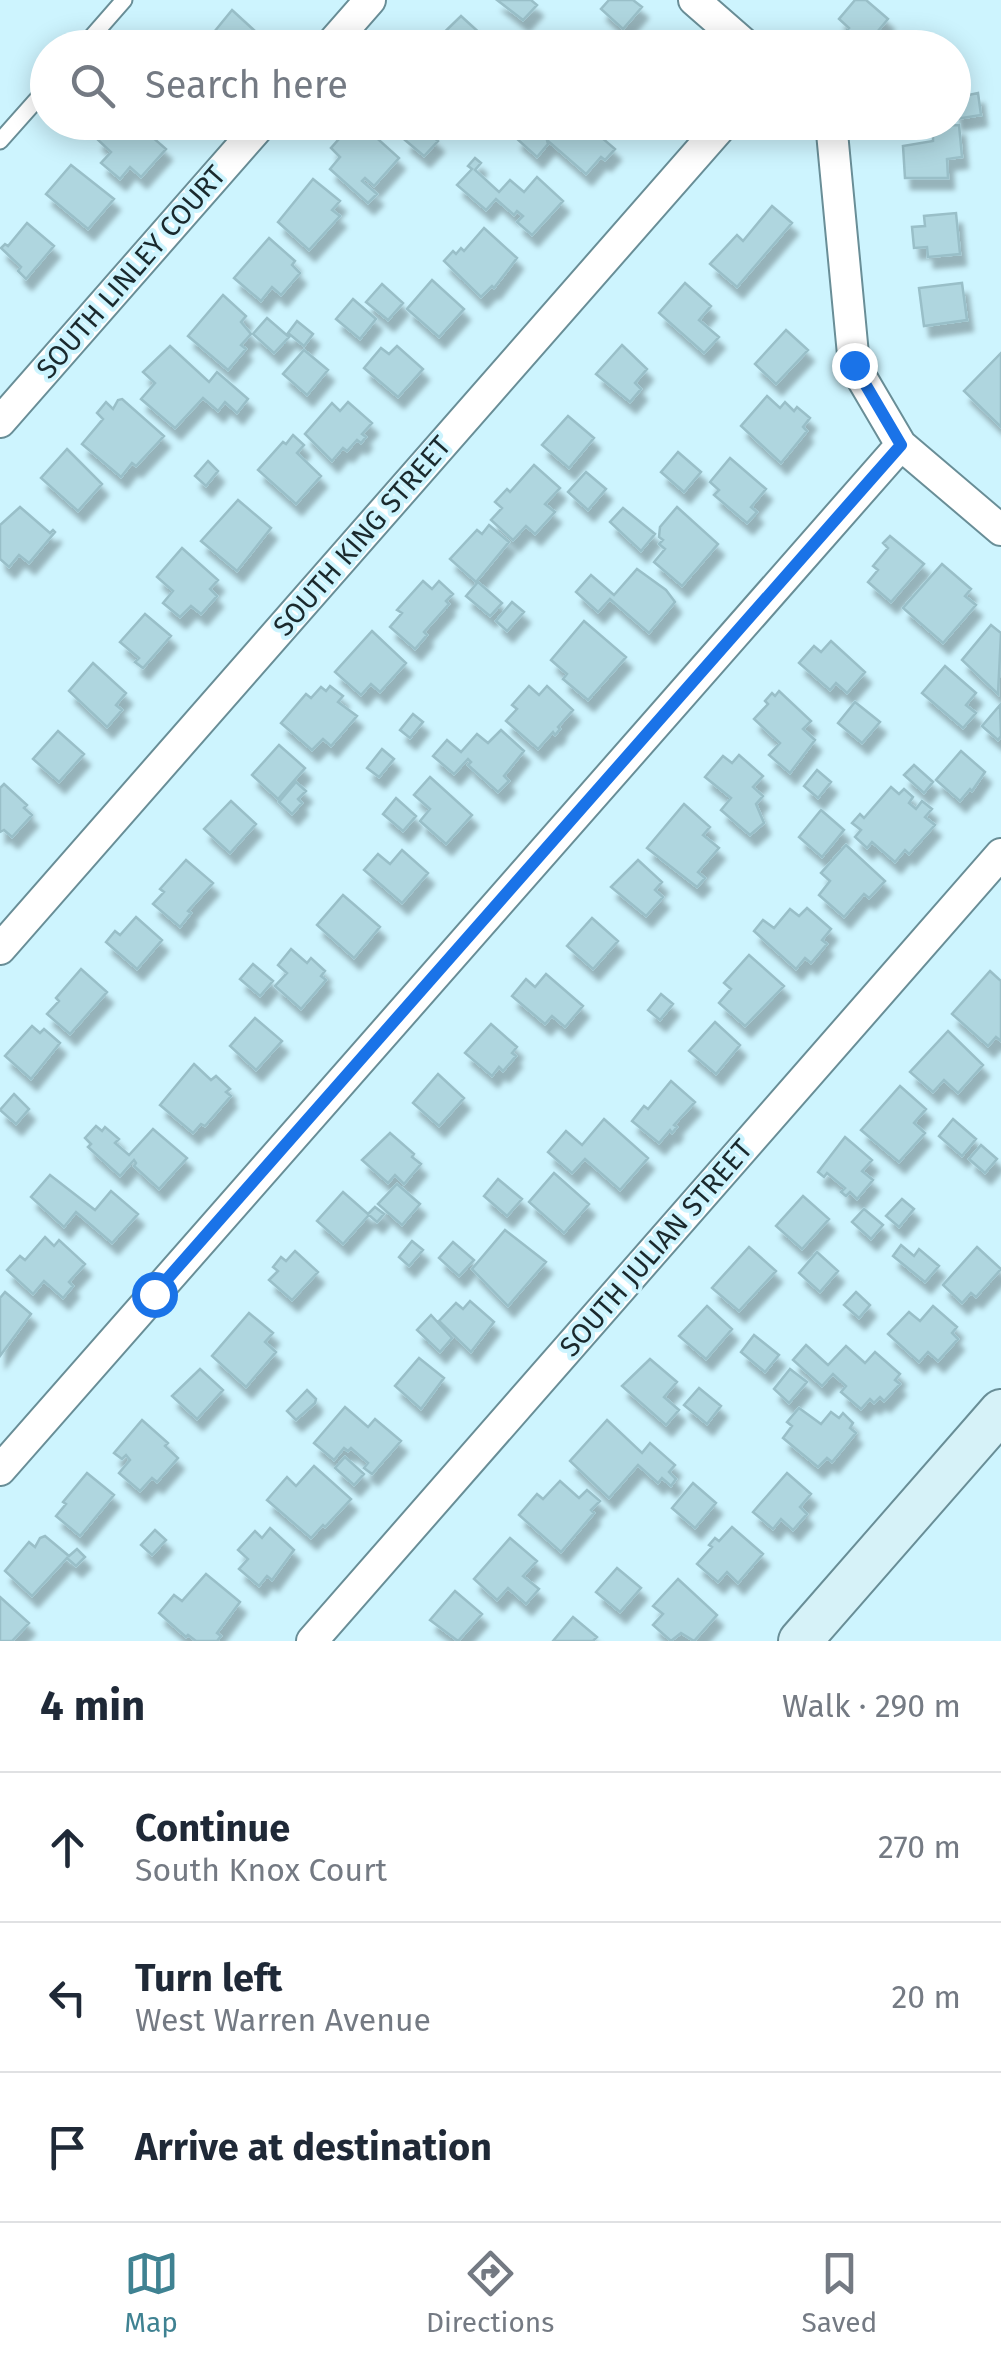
<!DOCTYPE html>
<html lang="en">
<head>
<meta charset="utf-8">
<style>
  :root { --surface:#fff; --page:#f6f6f7; --text:#1f2937; --muted:#747a83; --line:#e0e1e3; --accent:#3f8292 }
  body { margin:0; font-family:"Fira Sans",sans-serif; background:var(--page); color:var(--text) }
  .stop { position:absolute; width:30px; height:30px; margin:-22px; border:8px solid #1a73e8; border-radius:50%; background:#fff }
  .stop.end { background:#1a73e8; border-color:#fff; box-shadow:0 2px 10px #0008 }
  .list { margin:0; padding:0; list-style:none }
  h2 { display:flex; justify-content:space-between; align-items:center; height:130px; margin:0; padding:0 40px; font-size:42px }
  h2 small { font-size:32px; font-weight:400; color:var(--muted) }
  .list li { display:grid; grid-template-columns:65px 1fr auto; gap:30px; align-items:center; box-sizing:border-box; height:150px; padding:0 40px; border-top:2px solid var(--line) }
  .list b { display:block; font-size:38px; white-space:nowrap }
  .list p { margin:0; font-size:32px; white-space:nowrap; color:var(--muted) }
  .list em { font-size:32px; font-style:normal; color:var(--muted) }
  .icon { flex:none; width:55px; height:55px; fill:none; stroke:currentColor; stroke-width:2; stroke-linecap:round; stroke-linejoin:round }
  .map { position:relative; flex:none; width:1001px; height:1641px; overflow:hidden }
  .search { position:absolute; background:var(--surface); box-shadow:0 5px 25px #0003; left:30px; right:30px; top:30px; height:110px; display:flex; align-items:center; gap:25px; box-sizing:border-box; padding:0 35px; border-radius:55px; color:var(--muted); font-size:38px }
  .sheet { height:580px; background:var(--surface) }
  nav { display:flex; justify-content:space-around; align-items:center; box-sizing:border-box; height:140px; border-top:2px solid var(--line); background:var(--surface); font-size:28px; color:var(--muted) }
  nav a { display:grid; justify-items:center; gap:5px }
  nav .on { color:var(--accent) }
  .map>svg:first-child { display:block }
</style>
</head>
<body>
<div class="map">
<svg width="1001" height="1641" viewBox="0 0 1001 1641">
  <defs>
    <filter id="shadow"><feDropShadow dx="6" dy="11" stdDeviation="2.5" flood-color="#0004"/></filter>
  </defs>
  <rect width="100%" height="100%" fill="#cdf4fe"/>
  <path fill="#afd6df" stroke="#99bfc8" stroke-width="2.5" filter="url(#shadow)" d="M497 0H531L537 5 523 20Z
    M609 0H633L642 7 623 29 601 9Z
    M855 0H866L888 19 867 44 856 34 853 37 846 31 849 28 839 19Z
    M232 10 256 32 247 45 201 48Z
    M461 16 496 48 429 47Z
    M978 93 981 115 956 119 954 98Z
    M111 122H135L166 149 141 177 130 167 120 179 101 163 111 152 97 139Z
    M354 122H359L399 158 374 186 365 178 362 181 377 194 368 203 330 169 340 157 331 148Z
    M530 122H539L553 134 563 122H584L592 129 595 126 598 129 595 132 615 149 605 160 601 157 586 174 547 140 548 144 537 157 516 138Z
    M418 124 438 141 424 156 405 140Z
    M959 125 962 157 947 159 948 178H905L903 146 933 141V126Z
    M475 158 481 163 475 170 499 192 510 180 524 192 537 177 563 201 532 235 517 222 523 216 517 211 514 215 496 199 486 210 457 185 472 169 468 166Z
    M71 165 114 199 88 229 46 194Z
    M313 179 340 201 332 210 340 216 309 250 278 222Z
    M772 206 792 223 737 287 710 264 737 235 743 241Z
    M956 213 960 254 928 257 927 247 914 248 912 227 925 226 924 216Z
    M27 223 54 246 26 279 18 271 21 267 1 248 5 244 8 246Z
    M484 228 517 258 494 288 492 286 481 297 444 261 453 251 456 254 461 248 464 251Z
    M269 238 295 261 292 265 300 273 281 295 272 287 261 301 234 278Z
    M432 280 464 309 439 337 407 309Z
    M685 283 711 306 699 320 719 337 704 353 659 313Z
    M962 283 967 320 924 326 919 288Z
    M382 284 403 303 388 320 366 302Z
    M223 295 246 316 241 322 251 334 241 345 246 349 228 370 188 336Z
    M353 299 376 319 360 339 336 319Z
    M267 318 289 337 274 353 253 334Z
    M297 321 313 334 304 346 288 333Z
    M786 330 808 350 776 384 755 364Z
    M622 345 647 369 635 383 641 389 630 402 596 374Z
    M170 346 209 382 217 372 248 399 237 413 225 402 218 411 203 398 175 428 141 399 155 383 143 372Z
    M397 346 423 369 398 397 364 368 381 348 389 354Z
    M304 350 328 370 307 395 283 374Z
    M1001 353V427L964 391Z
    M767 396 780 408 785 402 794 411 797 407 810 418 803 427 807 431 781 463 741 426Z
    M122 399 164 436 136 466 132 463 121 477 82 444 103 419 97 413 106 402 113 409 118 400Z
    M348 402 372 423 362 434 366 437 361 443 357 440 347 451 343 448 332 461 305 434 332 403 340 411Z
    M568 416 594 438 569 468 542 445Z
    M293 435 304 445 297 453 321 476 296 504 258 470 283 442 286 444Z
    M67 449 102 484 78 511 41 478Z
    M678 452 701 472 684 492 661 472Z
    M730 458 766 489 751 507 757 512 747 523 714 495 719 490 710 482Z
    M208 461 218 471 206 486 195 476Z
    M534 465 560 488 545 504 555 512 535 534 526 526 513 540 491 520 502 508 495 502 507 489 510 492Z
    M586 472 606 489 588 510 568 492Z
    M238 500 271 528 237 571 201 541Z
    M20 507 50 533 53 530 55 532 29 563 19 555 9 567 0 559V525Z
    M677 507 718 544 682 586 654 562 665 549 659 544 663 540 659 537 660 527Z
    M623 508 655 534 641 551 610 522Z
    M489 525 509 542 476 582 450 559 477 530 482 534Z
    M890 536 924 564 891 602 868 582 878 570 873 566 888 548 883 543Z
    M182 548 218 580 210 589 217 596 201 614 191 606 180 617 163 603 173 591 157 577Z
    M942 564 971 589 965 596 976 605 943 643 903 608Z
    M637 569 666 590 675 602 649 633 610 599 598 612 576 592 591 575 614 595Z
    M423 581 432 589 439 581 453 594 446 601 449 604 424 632 427 635 415 649 390 627 402 613 397 610Z
    M478 582 502 603 490 616 466 596Z
    M512 602 524 612 507 631 496 621Z
    M145 614 171 636 143 668 135 662 139 658 120 642Z
    M584 621 626 657 588 700 563 679 567 674 551 660Z
    M991 625 1001 633 998 694 962 660Z
    M372 631 406 663 380 692 371 684 361 695 335 672Z
    M831 641 865 672 847 693 836 683 830 690 799 663 814 646 821 652Z
    M93 663 126 693 116 705 122 710 107 727 69 691Z
    M945 666 976 693 966 705 976 713 963 728 922 693Z
    M330 686 343 696 338 702 357 716 331 746 323 739 312 750 281 723 306 694 311 698 321 687 326 691Z
    M529 686 539 695 547 686 573 710 558 727 560 729 555 735 553 732 538 749 506 721 517 709 512 705Z
    M779 691 811 721 803 729 815 740 790 773 769 755 780 743 754 719 768 704 765 701 772 693 775 696Z
    M855 702 880 722 862 743 838 723Z
    M1000 705 1001 736 998 740 982 726Z
    M413 714 423 722 410 738 400 730Z
    M501 730 524 751 504 776 509 781 498 792 468 765 471 762 468 759 454 774 433 756 447 740 461 752 477 734 488 743Z
    M58 731 84 754 59 782 33 759Z
    M279 745 305 768 278 799 252 775Z
    M382 749 394 759 379 777 367 768Z
    M961 751 985 772 972 791 970 789 960 801 936 780Z
    M739 755 763 776 753 787 763 796 756 804 764 823 750 835 721 810 731 798 705 777 723 756 732 763Z
    M914 765 933 782 924 793 904 775Z
    M817 770 831 782 818 798 804 786Z
    M430 777 472 815 446 844 420 821 430 809 414 795Z
    M296 782 306 791 298 799 302 803 292 814 279 802Z
    M4 784 27 805 24 808 32 815 12 837 4 830 0 832V788Z
    M891 787 899 794 904 789 913 797 909 803 916 809 922 801 932 809 925 817 935 825 909 854 905 850 895 862 872 842 867 848 855 837 861 830 852 823 860 814 864 818Z
    M396 798 416 816 403 831 383 814Z
    M231 801 256 824 230 853 204 829Z
    M684 804 710 827 703 835 719 848 698 872 705 878 697 887 647 848Z
    M821 810 844 830 822 857 799 837Z
    M846 845 885 881 869 898 864 894 844 917 819 895 830 881 821 873Z
    M402 850 428 873 402 903 364 870 378 854 390 864Z
    M186 860 213 883 188 911 191 913 180 927 153 904 164 892 160 889Z
    M638 860 662 882 655 890 663 897 646 916 611 887Z
    M343 895 380 927 354 958 317 925Z
    M807 908 831 929 822 940 827 944 811 963 805 958 796 969 754 931 763 920 774 928 790 909 799 916Z
    M136 917 162 940 137 969 106 942 115 931 120 935Z
    M592 918 618 941 593 969 567 946Z
    M291 949 307 963 311 958 325 971 321 976 326 980 301 1009 275 986 287 973 278 965Z
    M749 955 784 986 745 1026 719 1003 731 989 724 983Z
    M253 964 273 981 260 996 240 979Z
    M81 969 107 992 70 1034 47 1014 59 1001 56 998Z
    M990 971 1001 981V1041L996 1037 988 1046 952 1014Z
    M546 974 583 1006 565 1027 552 1016 545 1024 512 996 526 979 535 987Z
    M661 994 673 1004 660 1020 648 1010Z
    M255 1018 282 1041 256 1070 230 1046Z
    M715 1022 740 1045 716 1074 689 1051Z
    M491 1024 517 1047 512 1053 516 1056 503 1071 499 1067 492 1076 465 1053Z
    M32 1026 40 1033 44 1029 60 1043 31 1079 5 1056Z
    M948 1031 983 1065 958 1093 944 1080 933 1092 910 1072Z
    M194 1064 211 1080 216 1076 230 1089 226 1092 231 1096 205 1126 201 1124 193 1133 160 1105Z
    M438 1074 464 1098 439 1126 413 1103Z
    M671 1081 695 1102 674 1125 677 1127 672 1133 670 1130 659 1143 632 1121 644 1106 648 1109Z
    M900 1086 926 1109 914 1123 925 1133 899 1162 861 1130Z
    M14 1094 29 1109 16 1124 0 1110Z
    M604 1119 648 1158 620 1190 585 1159 572 1173 548 1152 566 1131 582 1145Z
    M953 1119 976 1139 962 1156 939 1136Z
    M96 1126 102 1131 105 1127 119 1139 115 1143 129 1155 153 1129 187 1158 159 1189 134 1166 136 1163 134 1160 120 1176 88 1147 91 1144 85 1138Z
    M390 1133 414 1154 412 1157 421 1164 404 1184 395 1175 388 1183 362 1160Z
    M845 1137 872 1160 862 1171 873 1180 857 1199 850 1192 846 1196 841 1192 845 1188 827 1173 824 1177 818 1172Z
    M981 1145 997 1159 985 1173 969 1159Z
    M554 1173 589 1204 564 1233 529 1202Z
    M50 1175 95 1210 111 1191 138 1214 112 1243 76 1212 64 1227 31 1197Z
    M498 1179 522 1199 507 1216 484 1196Z
    M397 1184 420 1204 402 1225 378 1204Z
    M343 1192 368 1214 375 1207 384 1214 377 1222 369 1215 343 1244 317 1221Z
    M803 1196 829 1219 802 1249 776 1226Z
    M902 1199 914 1209 899 1227 886 1216Z
    M864 1209 883 1225 871 1239 852 1222Z
    M505 1230 546 1262 508 1306 472 1269Z
    M45 1237 54 1246 59 1240 85 1264 69 1282 73 1286 63 1298 44 1281 33 1294 7 1270 20 1256 25 1260Z
    M412 1241 423 1250 409 1266 399 1257Z
    M453 1242 474 1260 459 1276 439 1258Z
    M901 1245 914 1256 919 1249 939 1266 925 1282 893 1256Z
    M749 1247 776 1271 739 1311 712 1288Z
    M977 1247 1001 1269 976 1297 971 1293 962 1303 943 1285Z
    M295 1251 318 1272 292 1300 269 1280 278 1271 273 1267 281 1257 286 1261Z
    M817 1252 838 1271 820 1292 799 1273Z
    M5 1292 31 1314 0 1356V1298Z
    M856 1292 870 1305 859 1318 844 1305Z
    M470 1301 494 1322 471 1352 439 1321 456 1303 463 1309Z
    M707 1306 732 1329 706 1359 679 1336Z
    M933 1306 957 1327 952 1333 958 1339 938 1361 928 1352 919 1362 888 1334 909 1312 920 1321Z
    M249 1313 273 1333 265 1342 276 1352 246 1387 212 1356Z
    M431 1315 452 1338 440 1352 417 1330Z
    M754 1335 779 1355 765 1372 741 1352Z
    M806 1345 828 1365 846 1346 865 1363 875 1352 900 1374 895 1380 900 1384 884 1401 880 1397 874 1403 870 1399 861 1409 841 1392 846 1386 833 1374 822 1386 793 1360Z
    M419 1358 444 1378 421 1409 395 1386Z
    M650 1359 677 1382 664 1397 679 1410 666 1425 622 1386Z
    M200 1369 223 1390 197 1419 172 1396Z
    M790 1369 807 1382 789 1403 774 1389Z
    M699 1388 721 1406 707 1424 684 1405Z
    M307 1390 316 1399 315 1403 296 1420 287 1411Z
    M345 1407 368 1427 375 1419 401 1441 372 1474 364 1468 368 1463 351 1448 348 1451 344 1448 334 1460 314 1443Z
    M799 1408 821 1424 831 1412 839 1418 843 1413 853 1423 850 1428 856 1433 832 1462 827 1458 818 1467 783 1438 792 1426 787 1422Z
    M142 1420 168 1443 165 1446 178 1458 157 1482 152 1478 140 1491 119 1473 130 1460 126 1455 122 1459 114 1453Z
    M607 1420 642 1453 650 1443 675 1465 669 1472 676 1479 671 1486 662 1478 658 1483 638 1465 609 1498 570 1461Z
    M345 1457 364 1474 354 1485 335 1468Z
    M314 1466 351 1499 325 1527 323 1525 311 1538 267 1500 287 1477 296 1486Z
    M87 1473 114 1495 80 1536 56 1516 66 1504 63 1502Z
    M787 1473 811 1494 800 1507 807 1514 793 1530 781 1519 773 1529 753 1512Z
    M560 1481 579 1498 587 1490 600 1501 591 1510 594 1513 561 1552 519 1515 537 1494 543 1499Z
    M693 1483 716 1503 695 1528 672 1508Z
    M732 1527 763 1554 738 1583 727 1572 718 1582 697 1564 712 1547 709 1545 715 1538 719 1541Z
    M270 1528 294 1550 272 1580 267 1576 259 1586 239 1569 248 1559 238 1550 255 1531 262 1538Z
    M155 1530 166 1540 152 1555 141 1545Z
    M45 1536 69 1556 77 1549 85 1557 76 1566 67 1558 32 1596 5 1571 29 1542 35 1547 40 1538Z
    M510 1538 537 1561 523 1576 539 1589 526 1604 508 1588 497 1600 474 1579Z
    M617 1568 641 1588 620 1612 596 1592Z
    M206 1574 240 1602 217 1633 221 1636 217 1641H196L188 1635 186 1637 159 1613 174 1595 182 1601Z
    M678 1579 717 1615 694 1641 681 1633 671 1641 653 1625 663 1614 653 1606Z
    M455 1591 482 1614 458 1641 430 1620Z
    M0 1597 29 1623 12 1641H0Z
    M573 1617 597 1637 593 1641H553Z"/>
  <g fill="none" stroke-linecap="round" stroke-linejoin="round">
    <g stroke="#698e97" stroke-width="19">
      <path id="lane" d="M82 48 124 0
        M0 141 48 87"/>
    </g>
    <g stroke="#698e97" stroke-width="34">
      <path id="street" d="M694 0 749 48
        M328 48 370 0
        M831 122 854 365 901 445 1001 530
        M0 422 263 122
        M0 949 725 122
        M0 1470 901 445
        M312 1641 1001 854"/>
    </g>
    <g stroke="#698e97" stroke-width="46">
      <path id="secondary" d="M800 1641 1001 1411"/>
    </g>
    <use href="#lane" stroke="#fff" stroke-width="15"/>
    <use href="#street" stroke="#fff" stroke-width="30"/>
    <use href="#secondary" stroke="#d6f2f8" stroke-width="42"/>
  </g>
  <g fill="none" stroke-linecap="round" stroke-linejoin="round">
    <path stroke="#1a73e8" stroke-width="12" d="M154 1294 901 445 854 365"/>
  </g>
  <g text-anchor="middle" dominant-baseline="central" stroke-width="8" stroke-linejoin="round" paint-order="stroke">
    <g font-size="28" fill="#1a292d" stroke="#cdf4fe">
      <text transform="translate(131 272) rotate(-49)">SOUTH LINLEY COURT</text>
      <text transform="translate(362 536) rotate(-49)">SOUTH KING STREET</text>
      <text transform="translate(656 1248) rotate(-49)">SOUTH JULIAN STREET</text>
    </g>
  </g>
</svg>
<div class="stop" style="left:154px;top:1294px"></div>
<div class="stop end" style="left:854px;top:365px"></div>
<div class="search"><svg class="icon" aria-label="search" viewBox="0 0 24 24"><circle cx="10" cy="10" r="6"/><path d="M15 15l6 6"/></svg>Search here</div>
</div>
<section class="sheet">
<h2>4 min<small>Walk · 290 m</small></h2>
<ul class="list">
<li><svg class="icon" aria-label="ahead" viewBox="0 0 24 24"><path d="M12 20V5M6 11l6-6 6 6"/></svg><div><b>Continue</b><p>South Knox Court</p></div><em>270 m</em></li>
<li><svg class="icon" aria-label="left" viewBox="0 0 24 24"><path d="M17 20v-9H6M10 6l-5 5 5 5"/></svg><div><b>Turn left</b><p>West Warren Avenue</p></div><em>20 m</em></li>
<li><svg class="icon" aria-label="arrive" viewBox="0 0 24 24"><path d="M6 21V4h12l-3 4 3 4H6"/></svg><div><b>Arrive at destination</b></div></li>
</ul>
</section>
<nav>
<a class="on"><svg class="icon" aria-label="map" viewBox="0 0 24 24"><path d="M3 6l6-2 6 2 6-2v14l-6 2-6-2-6 2zM9 4v14M15 6v14"/></svg>Map</a>
<a><svg class="icon" aria-label="directions" viewBox="0 0 24 24"><path d="M12 3l9 9-9 9-9-9zM9 14v-3h6M13 9l2 2-2 2"/></svg>Directions</a>
<a><svg class="icon" aria-label="saved" viewBox="0 0 24 24"><path d="M7 4h10v16l-5-4-5 4z"/></svg>Saved</a>
</nav>
</body>
</html>
